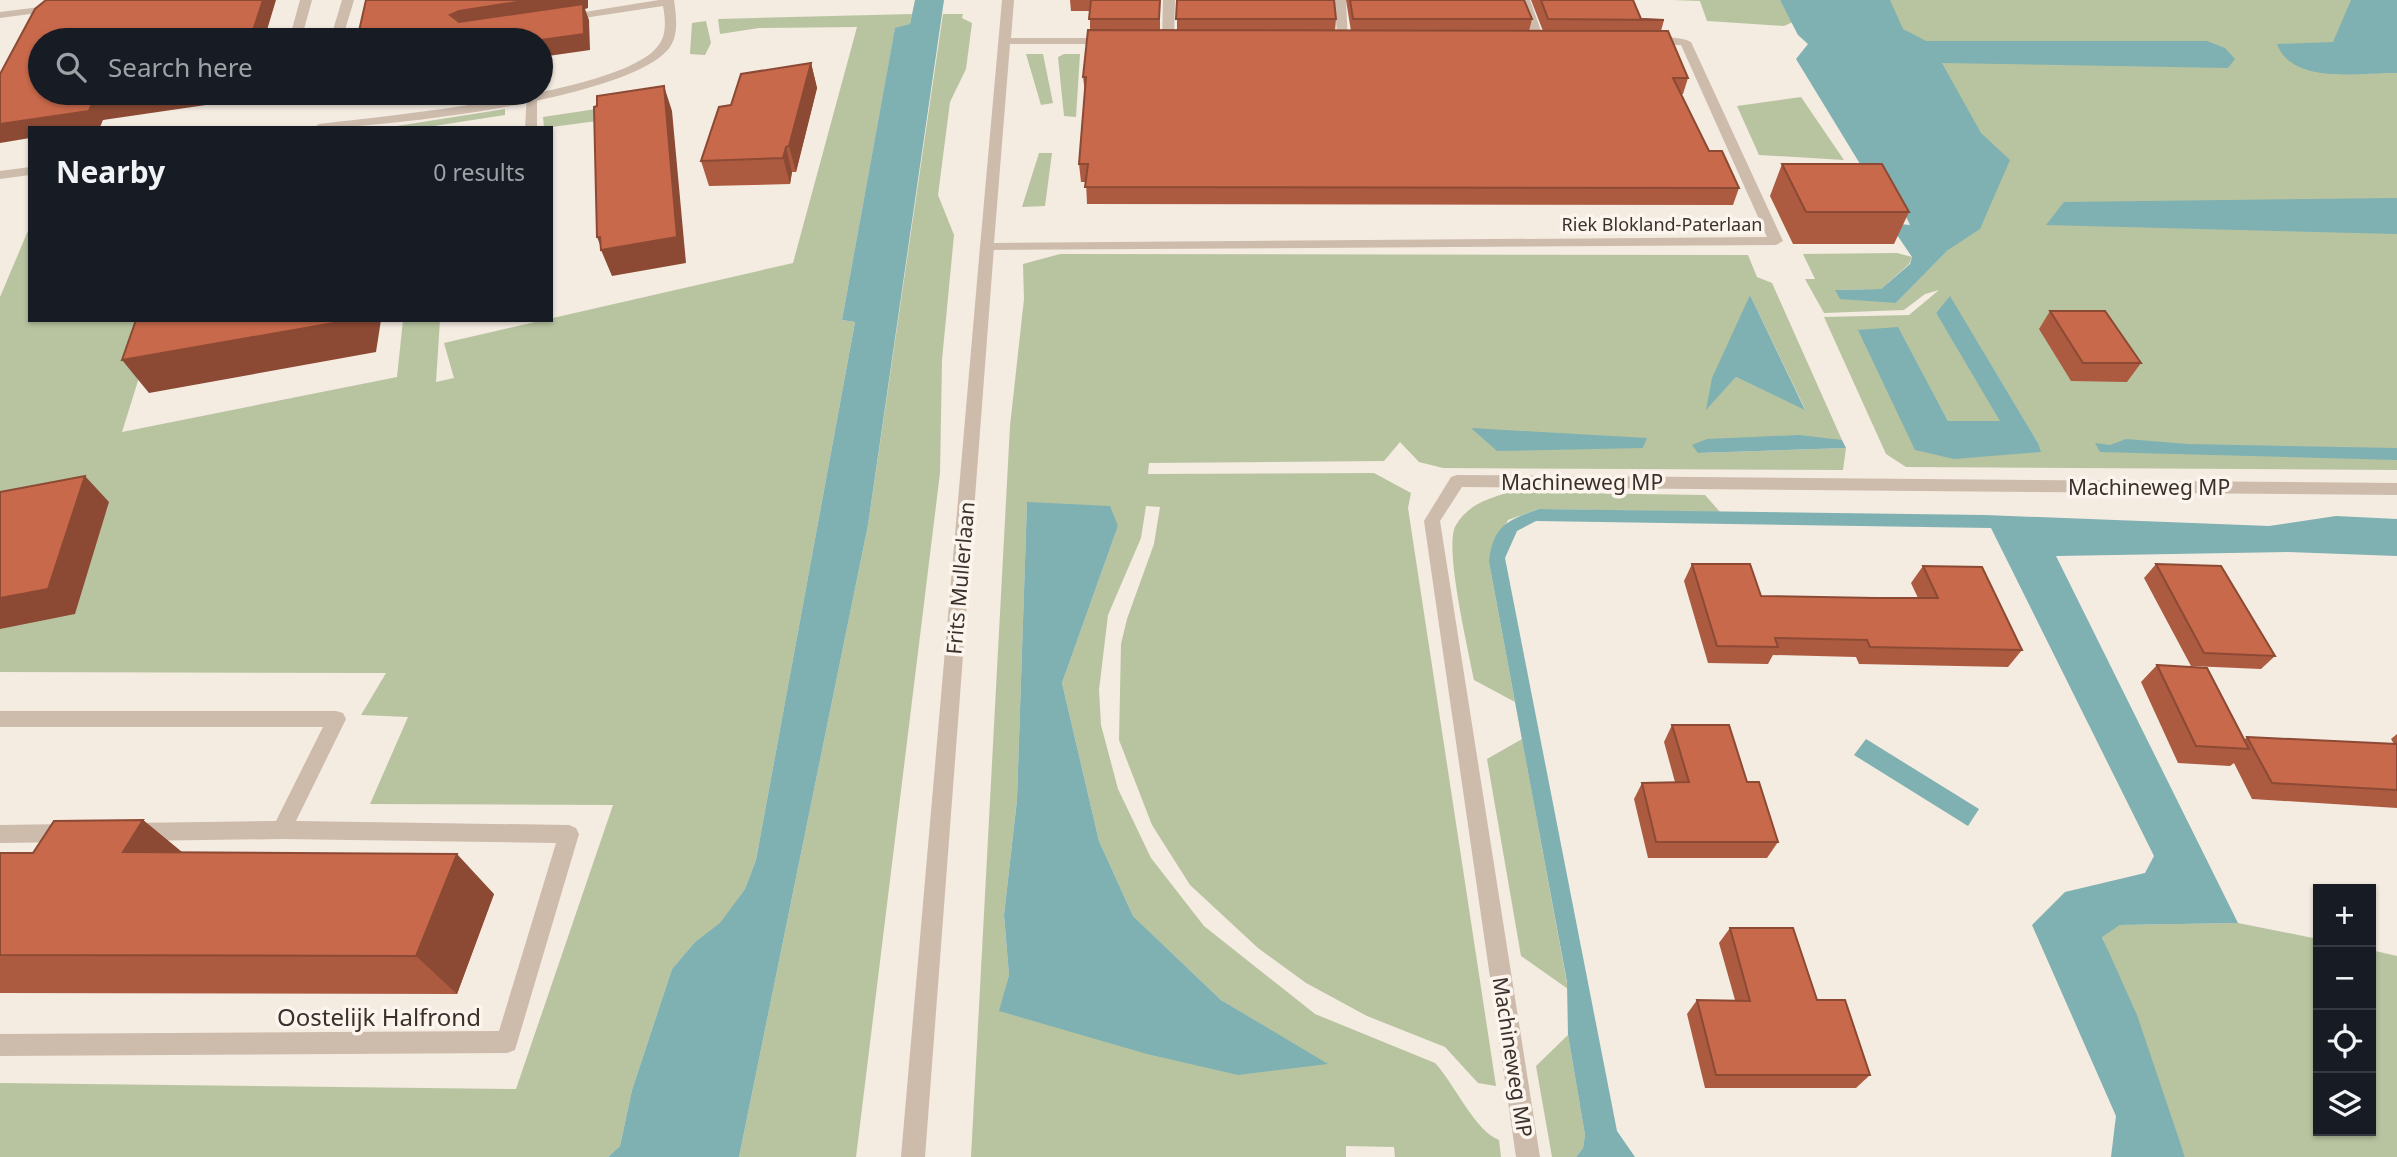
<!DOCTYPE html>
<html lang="en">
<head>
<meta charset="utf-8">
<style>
  :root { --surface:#171b24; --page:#20242c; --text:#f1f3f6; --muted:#9ea1a6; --line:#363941 }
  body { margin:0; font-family:"Noto Sans",sans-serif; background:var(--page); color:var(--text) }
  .controls { position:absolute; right:21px; bottom:21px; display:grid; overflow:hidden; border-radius:0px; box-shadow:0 2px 5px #0004 }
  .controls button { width:63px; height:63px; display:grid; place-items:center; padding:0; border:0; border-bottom:2px solid var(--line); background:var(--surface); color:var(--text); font:35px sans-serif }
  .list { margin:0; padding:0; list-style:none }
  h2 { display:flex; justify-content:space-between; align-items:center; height:91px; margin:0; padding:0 28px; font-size:30px }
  h2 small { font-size:23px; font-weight:400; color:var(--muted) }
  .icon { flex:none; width:38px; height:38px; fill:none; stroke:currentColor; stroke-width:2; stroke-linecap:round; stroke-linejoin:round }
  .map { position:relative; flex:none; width:2397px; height:1157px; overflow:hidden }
  .search { position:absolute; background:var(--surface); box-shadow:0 2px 5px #0004; left:28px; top:28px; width:525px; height:77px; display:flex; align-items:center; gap:18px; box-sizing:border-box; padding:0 24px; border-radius:38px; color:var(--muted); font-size:26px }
  .panel { position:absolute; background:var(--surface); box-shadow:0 2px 5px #0004; left:28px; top:126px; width:525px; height:196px; border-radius:0px }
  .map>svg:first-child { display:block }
</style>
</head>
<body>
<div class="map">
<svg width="2397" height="1157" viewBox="0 0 2397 1157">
  <rect width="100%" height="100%" fill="#f4ebe1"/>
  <path fill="#b8c4a0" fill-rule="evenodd" d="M1672 0H1780L1793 22 1784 26 1707 21 1700 1Z
    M1799 0H2397V470L1906 467 1886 454 1824 317 1909 315 1939 290 1925 294 1904 310 1824 313 1805 279H1815L1803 254 1897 253 1912 257 1909 264 1881 289 1835 290 1896 303 1948 250ZM1950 297 2038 443 1915 450 1898 328 1948 421H2001L1936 313Z
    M912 14 910 24 895 29 842 320 855 322 756 860 745 889 720 924 695 942 672 969 632 1090 620 1146 608 1157H0V1083L516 1089 613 805 370 804 408 717 361 715 386 673 0 672V297L30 226V320H157L122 432 397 377 403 320H440L436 382 454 378 444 343 793 263 857 27 759 28 720 34 718 19Z
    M943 14H963L962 18 972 23 966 69 950 102 938 195 954 235 942 360 940 473 856 1157H739L868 525Z
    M706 21 711 43 705 55 690 54 692 23Z
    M1026 54H1043L1053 103 1041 105Z
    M1064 54H1080L1076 117 1064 116 1058 57Z
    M1801 97 1844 160 1759 155 1737 106Z
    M656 100 672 111 544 128 543 117Z
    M505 109V115L421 128H384Z
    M1039 153H1052L1045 206 1022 207Z
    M1060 254 1748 255 1757 277 1772 283 1842 440 1707 439 1699 453 1846 448 1843 470 1443 468 1419 462 1400 442 1384 461 1149 463 1148 474 1374 473 1411 493 1408 508 1496 1086 1478 1083 1445 1047 1367 1016 1306 983 1258 948 1190 885 1152 825 1119 740 1121 644 1127 619 1154 544 1160 507 1146 506 1141 538 1108 615 1099 690 1101 725 1118 789 1151 858 1204 926 1315 1014 1435 1063C1454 1083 1475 1131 1499 1140L1501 1157H1395L1394 1147 1346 1146V1157H971L1010 426 1024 299 1023 264ZM1750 295 1805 409 1736 377 1707 408ZM1472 429 1646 439 1643 448ZM1027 503 1118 526 1062 683 1099 841 1133 916 1221 1000 1326 1064 1000 1010 1009 975 1004 915 1017 800Z
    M1510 492 1705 495 1720 512 1539 509 1508 520 1489 562 1515 702 1474 680C1469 652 1443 545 1456 525 1469 504 1487 499 1510 492Z
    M1522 739 1568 989 1521 956 1487 759Z
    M2238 923 2318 939V1131H2371V950L2397 956V1157H2185L2102 936 2120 925Z
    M1568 1035 1585 1135 1583 1148 1576 1157H1552L1536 1066Z"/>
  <path fill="#7fb0b2" d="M915 0H944L868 525 739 1157H608L620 1146 632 1090 672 969 695 942 720 923 745 889 756 860 855 322 842 320 895 28 910 24Z
    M1780 0H1890L1903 29 1926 41H2207L2225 48 2235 59 2228 68 1942 63 1981 133 2010 160 1980 229 1948 250 1896 303 1840 299 1835 290 1881 289 1910 264 1912 257 1889 223 1910 225 1895 194 1879 195 1796 59 1808 44 1798 35Z
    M2351 0H2397V73C2359 72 2293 86 2277 44L2333 42Z
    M2397 198V234L2046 225 2064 202Z
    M1750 295 1805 410 1736 377 1706 410 1712 378Z
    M1950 296 2038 443 2041 452 1954 459 1915 450 1858 330 1898 327 1948 421H2000L1936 313Z
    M1471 428 1647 438 1643 448 1497 451Z
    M1799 435 1842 440 1846 448 1698 453 1692 445 1707 439Z
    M2126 439 2188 444 2397 448V460L2100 452 2095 443 2110 445Z
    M1027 502 1110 506 1118 526 1062 683 1099 841 1133 916 1221 1000 1328 1064 1238 1075 1147 1054 999 1011 1009 975 1004 915 1017 800Z
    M1539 509 1985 515 2269 526 2336 516 2397 519V556L2288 552 2056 556 2238 923 2120 925 2102 937 2137 1015 2185 1157H2111L2116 1116 2032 925 2065 892 2145 873 2154 856 1991 528 1536 521 1517 531 1505 558 1617 1131 1635 1157H1576L1583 1148 1585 1135 1568 1035 1567 982 1489 562C1493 525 1508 520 1539 509Z
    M1866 739 1979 809 1968 826 1854 755Z"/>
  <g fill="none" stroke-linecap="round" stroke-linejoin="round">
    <path fill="#cdbbac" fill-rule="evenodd" d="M527 93 537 96V128H525Z
      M987 243 994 247 925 1157H901L980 247Z"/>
    <path fill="#cdbbac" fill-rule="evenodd" d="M300 0H312L301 40H289Z
      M342 0H354L342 40H330Z
      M659 0H674C676 15 679 34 670 47 632 100 379 128 313 128L319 124C382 116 631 94 660 43 667 32 665 17 663 6L564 21 558 18 560 16Z
      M1002 0H1014L1011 38H1108L1114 41 1108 44H1010L994 243 1767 237 1681 45 1646 44 1644 42C1654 36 1681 36 1691 42L1783 241 1776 245 982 250 980 247Z
      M1163 0H1175L1174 41 1168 44 1162 41Z
      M1334 0H1346L1348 44 1338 42Z
      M1518 0H1530L1545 42 1543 44 1533 42Z
      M56 5 60 6V10L0 18V12Z
      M30 167V175L0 179V171Z
      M1457 475 2397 483V495L1462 487 1440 521 1540 1157H1516L1424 521 1451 477Z
      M0 711H336L343 713 346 719 296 821 569 825 576 828 579 834 515 1050 507 1053 0 1056V1034L499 1031 556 843 282 839 133 841 126 838 123 832 126 826 133 823 276 821 323 727H0Z
      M70 824 77 827 80 833 77 839 70 842 0 843V825Z"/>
  </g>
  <path fill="#ac5a40" d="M1070 0H1160V30H1177V0L1336 19 1335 31H1351L1346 0H1524L1532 19 1529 31H1543L1531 0H1633L1641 19 1664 20 1661 31 1688 78 1683 94H1681L1709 151 1739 188 1733 205 1087 204 1086 182H1081L1079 164 1085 93 1083 77 1090 30V11H1071Z
    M811 63 817 88 796 172H792L790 184 709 186 701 161 731 105Z
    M1782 164 1909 212 1894 244H1793L1770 196Z
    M2050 311 2141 363 2127 382 2071 381 2039 329Z
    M1692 564 1761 596 1876 598H1918L1911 583 1923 566 2022 650 2008 667 1859 664 1856 657 1773 655 1768 664 1708 663 1684 581Z
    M2156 564 2275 656 2261 669 2191 666 2144 578Z
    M2157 665 2244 740 2247 737 2394 744 2391 739 2397 734V808L2252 799 2234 763 2230 766 2178 763 2141 682Z
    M1672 725 1747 782 1778 842 1767 858H1648L1634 799 1642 783 1675 782 1664 742Z
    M143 820 183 853 494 894 457 994 0 993V853H33Z
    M1730 928 1817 1000 1870 1075 1856 1088H1705L1687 1014 1697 1000H1735L1719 943Z"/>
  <path fill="#8c4a34" d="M263 0H276L264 40H250Z
    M530 0H588V8L585 9 589 20 590 50 541 57V40L466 26 450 15 459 11Z
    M811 63 817 88 796 172 789 146Z
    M664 86 672 111 686 263 612 276 601 250H602L597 237H600Z
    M168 93H249L247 99 103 120 100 127 30 128V138L0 143V124L92 104Z
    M786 147 792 172 790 184 783 158Z
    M351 320H381L376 352 149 393 122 360Z
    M85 476 109 502 75 614 0 629V598Z
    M143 820 194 862 123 852Z
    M457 854 494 894 457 994 416 956Z"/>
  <path fill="#c8694b" stroke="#8c4a34" stroke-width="2" d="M46 0H263L250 40H40V93H168L92 104 89 111 0 124V74L35 9Z
    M366 0H530L459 11 450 15 459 22 583 4 584 34 541 40H357Z
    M1091 0H1160L1159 19H1089Z
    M1177 0H1334L1336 19H1176Z
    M1350 0H1524L1532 19H1353Z
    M1541 0H1633L1641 19 1664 20 1548 19Z
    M1088 30 1668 31 1688 78H1673L1709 151H1722L1739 188 1085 187 1088 164H1079L1086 77H1083Z
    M811 63 789 146 786 147 783 158 701 161 719 107 731 105 741 74Z
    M664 86 677 237 601 250 600 237H597L594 107 597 106V96Z
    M1782 164H1882L1909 212H1806Z
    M2050 311H2105L2141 363H2083Z
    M136 320H351L122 360Z
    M85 476 48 589 0 598V492Z
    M1692 564H1750L1761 596 1876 598H1938L1923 566 1982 567 2022 650 1870 647 1867 640 1775 638 1778 647 1717 646Z
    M2156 564 2221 566 2275 656 2204 653Z
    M2157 665 2207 668 2249 749 2196 746Z
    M1672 725H1729L1747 782H1759L1778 842H1656L1642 783 1689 782Z
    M2247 737 2397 744V790L2272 783Z
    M143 820 123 852 457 854 416 956 0 955V853H33L54 821Z
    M1730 928H1793L1817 1000H1845L1870 1075H1716L1697 1000 1750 1001Z"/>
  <g text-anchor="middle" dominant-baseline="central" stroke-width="7" stroke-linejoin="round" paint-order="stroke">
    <g font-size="18" fill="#3b302b" stroke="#fbf5ee">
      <text x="1662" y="224">Riek Blokland-Paterlaan</text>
    </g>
    <g font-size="21" fill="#3b302b" stroke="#fbf5ee">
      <text x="1582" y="482">Machineweg MP</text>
      <text x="2149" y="487">Machineweg MP</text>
      <text transform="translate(960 578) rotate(-85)">Frits Mullerlaan</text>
      <text transform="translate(1513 1057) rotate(81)">Machineweg MP</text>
    </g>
    <g font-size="24" fill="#3b302b" stroke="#fbf5ee">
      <text x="379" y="1016">Oostelijk Halfrond</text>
    </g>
  </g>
</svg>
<div class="controls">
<button>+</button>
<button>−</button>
<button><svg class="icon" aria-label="locate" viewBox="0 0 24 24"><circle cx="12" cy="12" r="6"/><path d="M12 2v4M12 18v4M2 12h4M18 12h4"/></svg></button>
<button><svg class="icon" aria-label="layers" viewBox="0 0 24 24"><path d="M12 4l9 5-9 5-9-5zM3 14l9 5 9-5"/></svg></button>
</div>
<div class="search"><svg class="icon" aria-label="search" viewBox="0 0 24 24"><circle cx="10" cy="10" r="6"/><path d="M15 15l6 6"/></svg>Search here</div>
<section class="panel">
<h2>Nearby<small>0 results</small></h2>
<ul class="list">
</ul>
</section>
</div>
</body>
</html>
